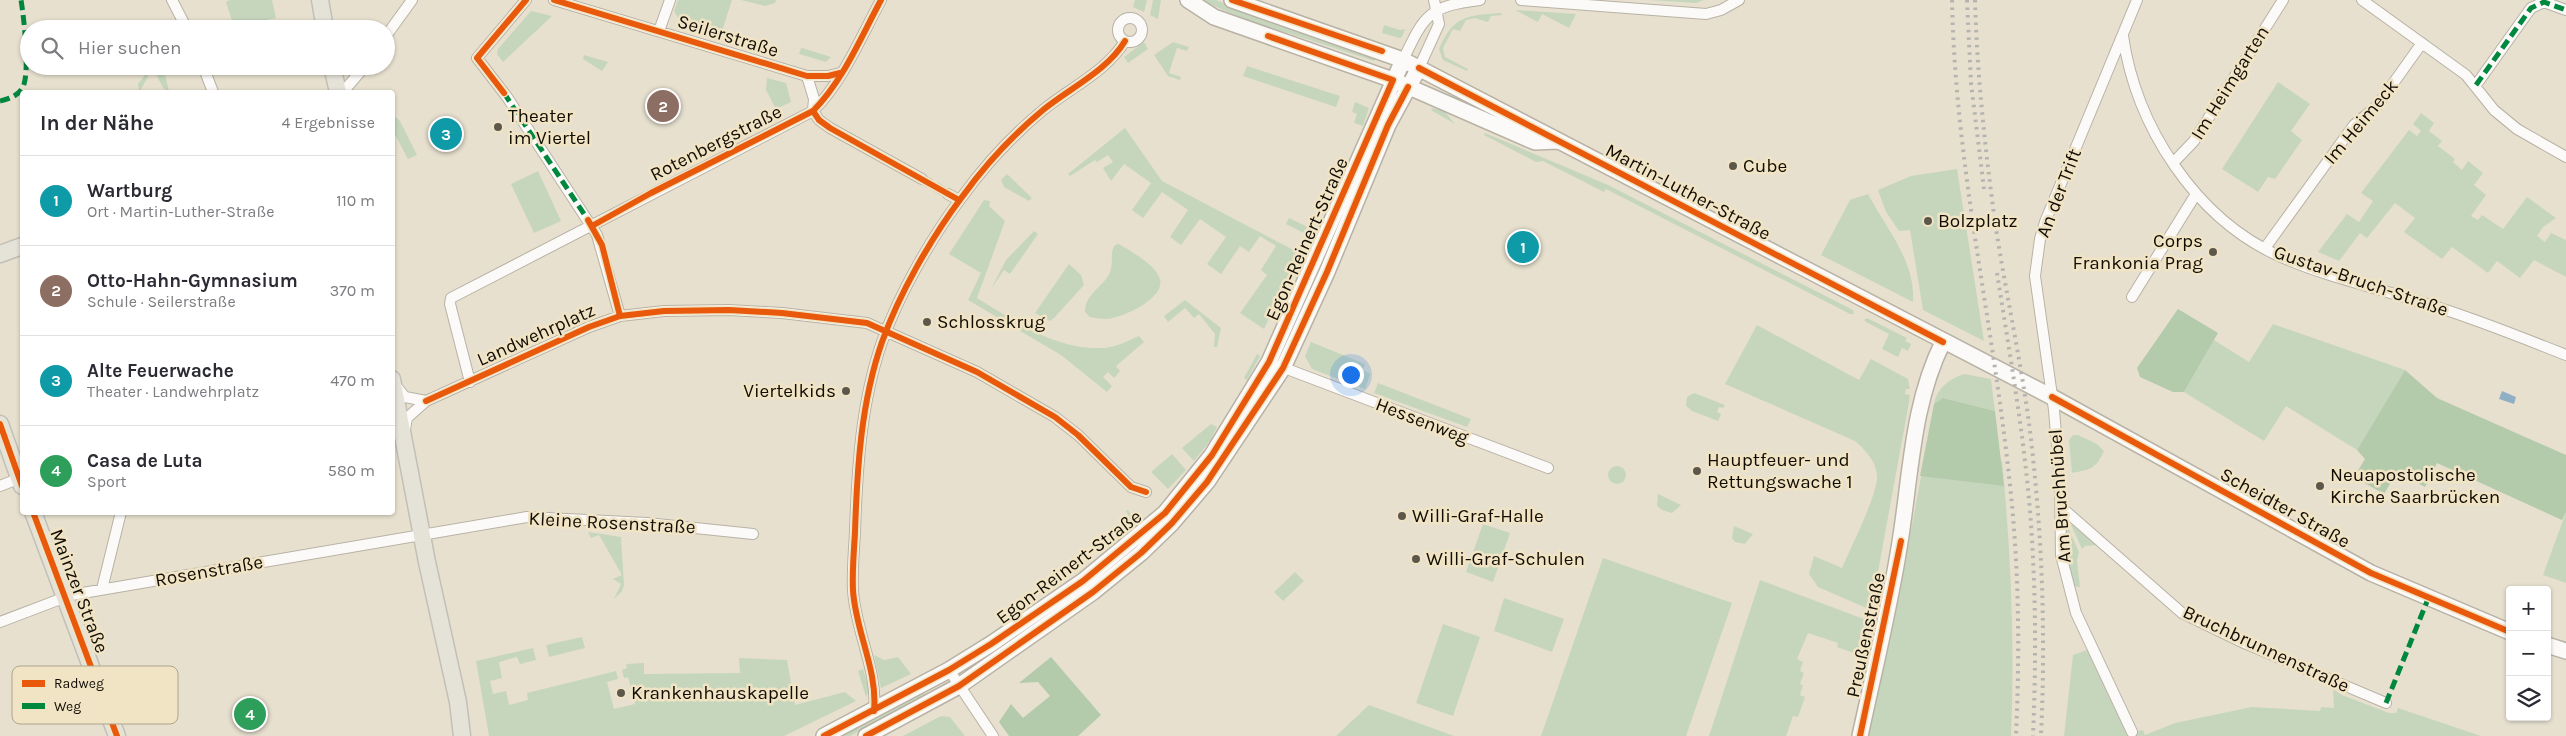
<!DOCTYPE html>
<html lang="de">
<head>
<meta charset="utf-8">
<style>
  :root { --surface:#fff; --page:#f7f7f7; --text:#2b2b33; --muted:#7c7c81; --line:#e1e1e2; --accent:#5d574b }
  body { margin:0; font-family:Karla,sans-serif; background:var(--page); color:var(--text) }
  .controls { position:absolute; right:15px; bottom:15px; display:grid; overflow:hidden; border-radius:5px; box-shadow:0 1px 4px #0004 }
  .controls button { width:45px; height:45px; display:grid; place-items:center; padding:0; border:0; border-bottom:1px solid var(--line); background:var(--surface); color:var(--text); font:25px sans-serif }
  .you { position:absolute; left:1350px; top:374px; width:18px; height:18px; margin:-12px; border:4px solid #fff; border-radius:50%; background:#1a73e8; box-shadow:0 0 0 8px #1a73e833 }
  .badge { display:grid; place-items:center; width:32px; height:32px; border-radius:50%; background:var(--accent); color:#fff; font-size:16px; font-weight:700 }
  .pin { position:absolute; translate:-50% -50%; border:2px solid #fff; box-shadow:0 1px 5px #0006 }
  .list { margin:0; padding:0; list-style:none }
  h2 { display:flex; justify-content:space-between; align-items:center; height:65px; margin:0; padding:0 20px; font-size:21px }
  h2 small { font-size:16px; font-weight:400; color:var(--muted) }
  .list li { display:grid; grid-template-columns:32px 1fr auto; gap:15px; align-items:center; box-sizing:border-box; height:90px; padding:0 20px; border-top:1px solid var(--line) }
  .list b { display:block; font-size:19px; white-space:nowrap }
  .list p { margin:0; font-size:16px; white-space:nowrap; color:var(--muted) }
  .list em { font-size:16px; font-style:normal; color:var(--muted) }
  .icon { flex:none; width:28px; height:28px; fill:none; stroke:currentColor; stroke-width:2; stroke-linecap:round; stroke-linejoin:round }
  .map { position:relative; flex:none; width:2566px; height:736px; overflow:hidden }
  .search { position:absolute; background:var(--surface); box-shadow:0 1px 4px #0004; left:20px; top:20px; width:375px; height:55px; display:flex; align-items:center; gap:12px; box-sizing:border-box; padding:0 18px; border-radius:28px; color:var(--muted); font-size:19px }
  .panel { position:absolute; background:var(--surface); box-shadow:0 1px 4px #0004; left:20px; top:90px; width:375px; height:425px; border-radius:5px }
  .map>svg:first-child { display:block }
</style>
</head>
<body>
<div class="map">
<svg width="2566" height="736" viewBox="0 0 2566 736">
  <rect width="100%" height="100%" fill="#e7e0cf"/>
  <path fill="#c6d6bd" d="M230 0H272L276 18 234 27 226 2Z
    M678 0H732L722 31 678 18 674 11Z
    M741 0H776L775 3 765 6Z
    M1135 0H1147L1144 12 1133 7Z
    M1153 0H1161L1158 19 1150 15Z
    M1200 0H1216L1246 13 1376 57 1374 61 1288 33 1271 30Z
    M1650 0H1704L1696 3Z
    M1515 10 1576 14 1569 28 1542 14 1538 22Z
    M531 11 552 16 503 62 497 54 498 49Z
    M1500 13 1503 15 1491 16 1488 22 1475 18 1466 20 1460 31 1453 29 1443 48 1445 57 1468 69 1467 71 1443 60 1439 49C1454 15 1466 16 1500 13Z
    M1384 25 1400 30 1405 29 1402 37 1399 38 1382 33Z
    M1144 42 1148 49 1128 63 1124 57Z
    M1173 42 1189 47 1187 51 1177 48 1169 73 1181 77 1180 80 1168 76 1154 55Z
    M801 48H802L831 57 826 62 799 54Z
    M584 55 608 62 602 71 583 59Z
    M143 66H147L148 77 139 92 138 84 144 76Z
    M1247 66 1340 96 1336 107 1243 76Z
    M164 69 169 92 163 88 157 76 158 71Z
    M767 78 786 83 791 102 776 109 766 90Z
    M2278 82 2310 104 2291 131 2302 140 2275 179 2268 177 2258 192 2222 169Z
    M1355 102 1369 108 1363 126 1354 123 1357 114 1352 112Z
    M1432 108 1444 111 1455 124 1431 110Z
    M2421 113 2434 123 2429 131 2442 141 2438 146 2455 159 2453 162 2462 170 2468 161 2483 173 2474 185 2486 195 2471 216 2478 220 2482 215 2503 229 2527 197 2556 218 2543 227 2537 236 2545 242 2551 233 2566 240V277L2534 260 2520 278 2497 261 2488 273 2452 247 2442 259 2404 232 2415 218 2395 203 2367 238 2360 233 2339 261 2318 252 2347 214 2359 222 2373 201 2361 193 2409 130 2417 136 2421 131 2413 124Z
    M392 114 400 121 417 155 408 159 393 131Z
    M1125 128 1162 181 1303 255 1291 272 1264 329 1240 313 1267 275 1261 270 1276 246 1260 236 1249 252 1240 246 1221 274 1207 264 1226 237 1200 219 1181 245 1170 237 1188 210 1162 192 1143 218 1132 210 1151 183 1124 164 1111 181 1103 168 1113 162 1108 155 1097 162 1095 160 1070 176 1068 174Z
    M1485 133 1608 185 1853 310 1854 314H1850L1606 189 1604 192 1543 161 1536 162 1484 135Z
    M1957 169 1984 341 1923 310 1910 230 1899 231 1886 212 1878 190 1911 176Z
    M538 171 561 221 534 233 511 184Z
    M1007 174 1032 198 1029 201 1004 187 1001 180Z
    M1868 194C1886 228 1916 262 1913 302L1821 255 1850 200Z
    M984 200 990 201 989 206 1005 221 977 298C1015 321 1055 350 1102 348 1115 348 1127 341 1139 336L1144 342 1116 366 1120 371 1114 378 1108 372 1103 377 1112 386 1107 392 1061 355 968 300 981 273 949 254Z
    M1289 218 1310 228 1314 220 1321 223 1314 238 1286 224Z
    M1034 231 1038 234 1010 274 1004 270 991 289 1006 260Z
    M1119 244C1132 252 1155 264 1160 279 1165 297 1129 314 1116 317 1108 320 1098 319 1090 317L1085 312C1085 293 1104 287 1110 272 1114 263 1109 253 1115 245Z
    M1069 264 1081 275 1084 285 1054 318 1050 321 1035 313Z
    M1289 288 1293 290 1278 322 1274 321Z
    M1185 300 1221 328 1217 347H1214L1215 334 1199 314 1194 318 1185 308 1168 322 1164 316Z
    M1867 318 1907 338 1905 341 1911 344 1908 351 1902 348 1898 357 1882 349 1889 334 1866 322 1864 320Z
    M2273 324 2405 370 2357 450 2286 406 2264 441 2184 392 2214 340 2249 362Z
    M1757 325 1859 380 1871 359 1908 379 1910 389H1906L1905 394 1910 395 1908 408 1871 610 1818 587 1809 574 1814 556 1842 568C1850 549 1878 494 1877 476 1876 461 1866 451 1855 441L1725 384Z
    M1311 342 1365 364 1363 370 1370 374 1365 389 1312 369 1305 356Z
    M1257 354 1260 356 1247 380 1244 378Z
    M1964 374 1991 379 1995 411 1943 398 1934 404C1937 388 1949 379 1964 374Z
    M1378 383 1471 419 1467 427 1374 393Z
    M1694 393 1725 405 1723 408 1719 407 1717 412 1721 414 1718 421 1692 411 1686 406 1687 397Z
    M1211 424 1217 427 1210 441 1194 461 1182 448Z
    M2073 435H2078L2097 444 2104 451C2095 470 2091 469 2072 473L2069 440Z
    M1926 450 2002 461C2011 552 2015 644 2011 736H1867L1903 573Z
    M1172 454 1186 470 1168 489 1151 472Z
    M1608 475a9 9 0 1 1 18 0a9 9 0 1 1-18 0Z
    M1658 494 1681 505 1672 513 1662 510 1657 506Z
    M1128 510 1134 519 1103 546 1100 541 1130 519 1126 511Z
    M2566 512V583L2543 575Z
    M1483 524 1510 533 1493 582 1466 572Z
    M2071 525H2074L2098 545 2085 546 2082 549Z
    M1734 526 1753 534 1745 544 1735 542 1732 538Z
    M2068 527 2079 552 2077 560 2080 587 2073 586C2069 571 2058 539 2068 527Z
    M588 532 621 537 624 585 622 591 614 599 621 584 613 579 622 575 599 535 591 538Z
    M1603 558 1732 603 1686 736H1541Z
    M1295 572 1304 581 1283 601 1274 592Z
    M1760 580 1869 621 1862 656 1837 647 1838 643 1808 633 1797 659 1803 662 1800 671 1804 673 1800 684 1803 685 1800 695 1805 697 1798 717 1793 716 1786 736H1709Z
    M1504 598 1564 619 1552 652 1494 631Z
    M1443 624 1480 637 1453 716 1416 703Z
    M582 637 585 648 549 657 546 645Z
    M533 648 536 660 520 664 517 657 499 662 502 678 490 681 493 694 506 691 509 705 528 700 527 693 616 671 618 679 607 682 614 709 635 704 628 677 624 678 622 670 627 668 626 664 644 663V674L740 673 739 658 787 660 795 705 845 692 856 701 784 736H489L476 661Z
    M2087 650 2127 733 2143 730 2145 735 2175 723 2252 707 2320 711 2321 707 2334 708 2333 689 2342 695 2389 713H2396L2398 708 2481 736H2064L2073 655Z
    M874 655 884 660 898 657 911 674 881 688Z
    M863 669 869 689 866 697 858 671Z
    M922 689 926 696 850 736H841L887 713Z
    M1369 705 1454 736H1336Z
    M941 716 950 717 965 736H903Z"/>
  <path fill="#b3caab" d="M2178 309 2218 333 2184 392H2173L2140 377 2137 368Z
    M2405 370 2437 398 2566 455V512L2562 520 2437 463 2425 487 2397 472 2384 494 2354 477 2365 459 2357 450Z
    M1943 398 1995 411 2004 486 1920 476 1934 404Z
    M1051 657 1101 715 1078 736H1009L999 722 1011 704 1023 718 1050 696 1038 682 1019 683Z"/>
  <path fill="#90afc5" d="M2502 391 2516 397 2514 404 2499 399Z"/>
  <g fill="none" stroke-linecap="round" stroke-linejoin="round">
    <path stroke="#c7c0b1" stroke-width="10" stroke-dasharray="10 5" stroke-linecap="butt" d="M922 179 948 194"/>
    <g stroke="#b8b2a5" stroke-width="12">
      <path id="street" d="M172 0 187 29
        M526 0 477 58 507 97 597 235 620 316
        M554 0 807 76H828L840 73
        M1521 0 1706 14 1721 10 1739 0
        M2362 0 2466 75 2494 110 2517 129 2566 157
        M1118 30a12 12 0 1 1 24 0a12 12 0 1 1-24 0Z
        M659 31 670 0
        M386 36 412 0
        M2123 36C2136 126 2195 218 2279 256 2326 277 2378 288 2427 304 2474 318 2520 337 2566 355
        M1403 60C1424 16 1428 6 1480 0
        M203 66 213 92
        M1419 68 1439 24 1434 0
        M807 76 814 99 813 111
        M2476 85 2531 8 2544 2 2566 10
        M343 92 365 66
        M813 111 819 120 830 128 922 179
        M2173 163 2194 141 2283 0
        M948 194 959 200
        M2265 248 2354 125 2377 106 2422 43
        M2132 297 2196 194
        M1279 366 1548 468
        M470 382 450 304 451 298 813 111C843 81 861 37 881 0
        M396 386 405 397 426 401
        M405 429 407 418 426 401 589 327 620 316 664 311 729 310 782 313 867 323 977 372 1055 417 1078 435 1131 487 1146 492
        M0 486 20 478
        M2061 507 2182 613 2244 643 2386 703
        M102 589 121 512
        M0 622 71 595 527 517 647 523 753 534
        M949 670 993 736
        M874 711C878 670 855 630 853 590 852 571 854 551 855 532 857 469 861 402 882 342 899 294 931 238 962 197 985 165 1013 135 1043 110 1070 88 1107 71 1125 41
        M2132 732 2076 613 2061 555 2060 482 2054 410 2035 276 2040 239 2045 222 2137 0"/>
    </g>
    <g stroke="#b8b2a5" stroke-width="18">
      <path id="secondary" d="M1188 0 1214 17 1393 80 1535 142 1557 141
        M1232 0 1403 60 2052 397 2371 573 2510 632
        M2547 645 2566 651
        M824 736 949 670 991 644 1083 581 1165 513 1212 455 1269 362 1403 60
        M866 736 959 686 1093 592 1141 553 1172 523 1207 482 1283 368 1327 272 1388 125 1419 68
        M1860 736C1874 671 1890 607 1900 542 1911 474 1912 404 1943 342"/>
    </g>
    <g stroke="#c2bfb7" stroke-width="19">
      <path id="primary" d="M320 0 325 29
        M332 66 338 92
        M0 254 22 246
        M392 379 427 562 458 702 462 736
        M0 424 22 486
        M33 512 117 736"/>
    </g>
    <use href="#street" stroke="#fbfaf8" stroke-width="10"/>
    <use href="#secondary" stroke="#fbfaf8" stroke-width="15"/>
    <use href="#primary" stroke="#e5e3d8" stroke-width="16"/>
    <path stroke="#b6b4b0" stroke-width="4" stroke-dasharray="2.5 5" stroke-linecap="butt" d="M1952 0C1955 161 1992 317 2009 476 2019 563 2020 649 2016 736
      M1967 0 1971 83 1984 189
      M1975 0C1977 74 1985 148 1995 222 2005 289 2020 356 2029 423 2042 527 2046 631 2041 736
      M1997 273C2010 356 2025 440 2031 524 2036 595 2036 665 2033 736"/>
    <path stroke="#00873e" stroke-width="5" stroke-dasharray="10 5" stroke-linecap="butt" d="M2476 85 2531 8 2544 2 2566 10
      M504 93 588 220
      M0 101C9 99 18 96 23 87 30 72 24 18 21 0
      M2386 703 2428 599"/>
    <g stroke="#f1e4c5" stroke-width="9">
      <path id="cycleway" d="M554 0 807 76H828L840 73
        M1232 0 1382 51
        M1419 68 1943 342
        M504 93 477 58 526 0
        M813 111 819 120 830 128 959 200
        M588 220 602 245 620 316
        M592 226 651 193 813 111C843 81 861 37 881 0
        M2052 397 2371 573 2510 632
        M426 401 589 327 620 316 664 311 729 310 782 313 867 323 977 372 1055 417 1078 435 1131 487 1146 492
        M0 424 22 486
        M33 512 117 736
        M874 711C878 670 855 630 853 590 852 571 854 551 855 532 857 469 861 402 882 342 899 294 931 238 962 197 985 165 1013 135 1043 110 1070 88 1107 71 1125 41
        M824 736 949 670 991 644 1083 581 1165 513 1212 455 1269 362 1393 80 1268 36
        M866 736 959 686 1093 592 1141 553 1172 523 1207 482 1283 368 1327 272 1388 125 1408 87
        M1860 736 1901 541"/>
    </g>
    <use href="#cycleway" stroke="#e8590c" stroke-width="6"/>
  </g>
  <g fill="#5d574b" stroke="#f1e4c5" stroke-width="2">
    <circle cx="498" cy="127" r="5"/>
    <circle cx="1733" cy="166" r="5"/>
    <circle cx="1928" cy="221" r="5"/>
    <circle cx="2213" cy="252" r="5"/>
    <circle cx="927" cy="322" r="5"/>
    <circle cx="846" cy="391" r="5"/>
    <circle cx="1697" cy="471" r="5"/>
    <circle cx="2320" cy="486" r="5"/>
    <circle cx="1402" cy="516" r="5"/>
    <circle cx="1416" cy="559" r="5"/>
    <circle cx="621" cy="693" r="5"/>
  </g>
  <g text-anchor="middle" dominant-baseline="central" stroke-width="5" stroke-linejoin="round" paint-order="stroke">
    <g font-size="19" fill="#120d04" stroke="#f1e4c5">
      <text transform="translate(728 36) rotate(17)">Seilerstraße</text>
      <text transform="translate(2230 83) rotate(-58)">Im Heimgarten</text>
      <text transform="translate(2361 122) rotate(-50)">Im Heimeck</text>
      <text transform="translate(716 143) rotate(-27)">Rotenbergstraße</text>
      <text transform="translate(1688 192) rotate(28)">Martin-Luther-Straße</text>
      <text transform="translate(2059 193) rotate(-69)">An der Trift</text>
      <text transform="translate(1307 239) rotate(-66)">Egon-Reinert-Straße</text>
      <text transform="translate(2361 281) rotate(19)">Gustav-Bruch-Straße</text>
      <text transform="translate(536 335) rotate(-24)">Landwehrplatz</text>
      <text transform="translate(1422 421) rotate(21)">Hessenweg</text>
      <text transform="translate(2060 496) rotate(-94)">Am Bruchhübel</text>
      <text transform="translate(2285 508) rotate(29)">Scheidter Straße</text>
      <text transform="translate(612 523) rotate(3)">Kleine Rosenstraße</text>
      <text transform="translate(1069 567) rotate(-37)">Egon-Reinert-Straße</text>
      <text transform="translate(209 571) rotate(-10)">Rosenstraße</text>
      <text transform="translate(79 591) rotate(69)">Mainzer Straße</text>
      <text transform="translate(1866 635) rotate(-78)">Preußenstraße</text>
      <text transform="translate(2266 649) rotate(25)">Bruchbrunnenstraße</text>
    </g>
    <g font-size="19" fill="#120d04" stroke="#f1e4c5" text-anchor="start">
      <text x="508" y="116">Theater<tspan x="508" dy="22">im Viertel</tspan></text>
      <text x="1743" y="166">Cube</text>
      <text x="1938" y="221">Bolzplatz</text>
      <text x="2203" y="241" text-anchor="end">Corps<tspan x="2203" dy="22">Frankonia Prag</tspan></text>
      <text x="937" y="322">Schlosskrug</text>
      <text x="836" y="391" text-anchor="end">Viertelkids</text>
      <text x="1707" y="460">Hauptfeuer- und<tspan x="1707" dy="22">Rettungswache 1</tspan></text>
      <text x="2330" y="475">Neuapostolische<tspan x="2330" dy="22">Kirche Saarbrücken</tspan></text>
      <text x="1412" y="516">Willi-Graf-Halle</text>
      <text x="1426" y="559">Willi-Graf-Schulen</text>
      <text x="631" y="693">Krankenhauskapelle</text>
    </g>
  </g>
  <rect x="12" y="666" width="166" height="58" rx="8" fill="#f1e4c5" stroke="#aea48b" stroke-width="1"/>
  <rect x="22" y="680" width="23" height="7" fill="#e8590c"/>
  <rect x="22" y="703" width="23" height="6" fill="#00873e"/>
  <g font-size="14" fill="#120d04">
    <text x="54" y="688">Radweg</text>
    <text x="54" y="711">Weg</text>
  </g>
</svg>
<div class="controls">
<button>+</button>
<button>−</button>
<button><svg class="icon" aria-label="layers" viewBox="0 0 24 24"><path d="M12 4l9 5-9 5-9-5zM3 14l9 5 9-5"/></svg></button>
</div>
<div class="you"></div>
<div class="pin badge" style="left:1523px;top:247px;background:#0f9aa8">1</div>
<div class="pin badge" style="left:663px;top:106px;background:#8d6e63">2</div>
<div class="pin badge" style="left:446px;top:134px;background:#0f9aa8">3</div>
<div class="pin badge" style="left:250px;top:714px;background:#2e9e5b">4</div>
<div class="search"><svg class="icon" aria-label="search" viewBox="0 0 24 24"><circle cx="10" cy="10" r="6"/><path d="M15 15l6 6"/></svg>Hier suchen</div>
<section class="panel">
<h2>In der Nähe<small>4 Ergebnisse</small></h2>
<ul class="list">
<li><span class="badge" style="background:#0f9aa8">1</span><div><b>Wartburg</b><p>Ort · Martin-Luther-Straße</p></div><em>110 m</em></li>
<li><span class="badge" style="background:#8d6e63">2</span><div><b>Otto-Hahn-Gymnasium</b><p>Schule · Seilerstraße</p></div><em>370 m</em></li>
<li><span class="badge" style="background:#0f9aa8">3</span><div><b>Alte Feuerwache</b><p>Theater · Landwehrplatz</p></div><em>470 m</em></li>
<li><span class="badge" style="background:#2e9e5b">4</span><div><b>Casa de Luta</b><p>Sport</p></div><em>580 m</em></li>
</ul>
</section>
</div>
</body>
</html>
